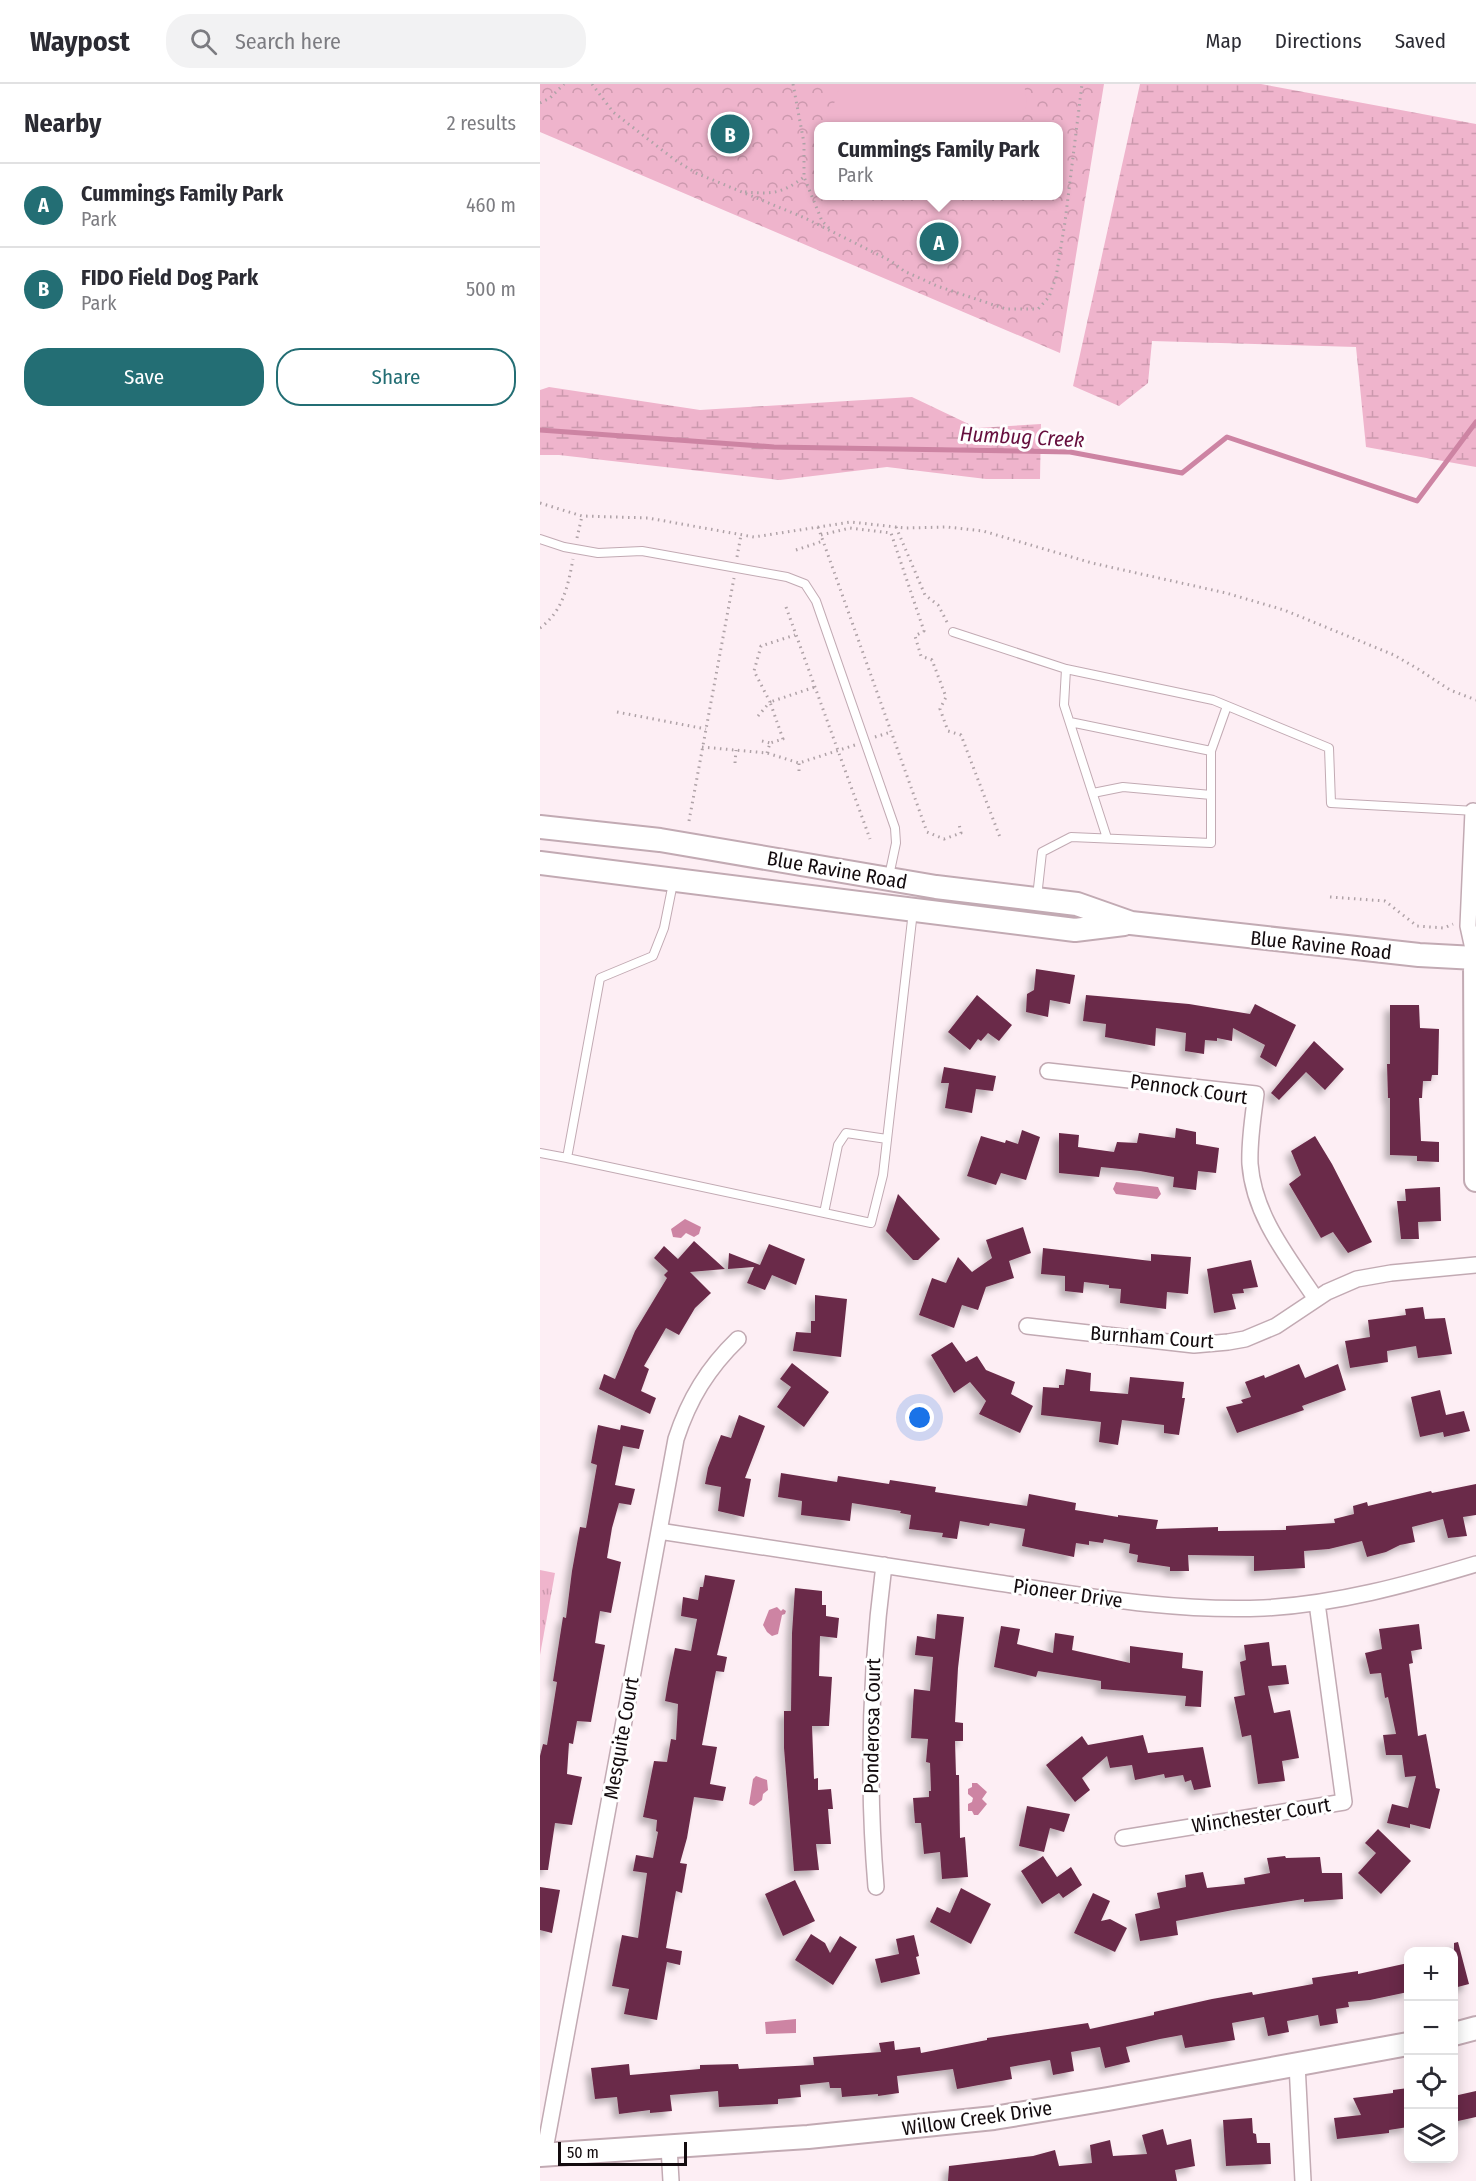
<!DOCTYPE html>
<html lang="en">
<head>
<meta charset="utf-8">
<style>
  :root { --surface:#fff; --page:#f2f2f3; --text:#2b2b33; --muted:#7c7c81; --line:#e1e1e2; --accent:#236e74 }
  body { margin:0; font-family:"Fira Sans Condensed",sans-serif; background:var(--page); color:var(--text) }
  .controls { position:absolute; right:18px; bottom:18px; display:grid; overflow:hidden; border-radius:12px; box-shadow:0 3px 15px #0003 }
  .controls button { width:54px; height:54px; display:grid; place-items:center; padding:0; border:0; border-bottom:2px solid var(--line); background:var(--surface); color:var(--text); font:30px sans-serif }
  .scale { position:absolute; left:18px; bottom:15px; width:129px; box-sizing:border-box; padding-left:6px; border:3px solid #130b0e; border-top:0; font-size:16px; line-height:21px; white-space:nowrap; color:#130b0e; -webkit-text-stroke:4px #fff; paint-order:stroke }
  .you { position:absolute; left:380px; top:1334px; width:21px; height:21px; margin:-15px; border:4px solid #fff; border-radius:50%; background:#1a73e8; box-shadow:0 0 0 9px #1a73e833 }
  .badge { display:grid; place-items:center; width:39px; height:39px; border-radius:50%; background:var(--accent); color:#fff; font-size:20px; font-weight:700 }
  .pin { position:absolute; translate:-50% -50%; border:3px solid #fff; box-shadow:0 2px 6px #0006 }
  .popup { position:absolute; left:274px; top:38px; width:249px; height:78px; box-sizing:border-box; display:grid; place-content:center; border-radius:12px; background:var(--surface); filter:drop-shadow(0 2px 4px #0005); font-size:20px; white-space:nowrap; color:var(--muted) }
  .popup b { font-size:22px; color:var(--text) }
  .popup::after { content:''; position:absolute; left:50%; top:100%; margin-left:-12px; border:12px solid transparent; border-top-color:var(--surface) }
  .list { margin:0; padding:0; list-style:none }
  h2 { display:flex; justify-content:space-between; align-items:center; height:78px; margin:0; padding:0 24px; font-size:26px }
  h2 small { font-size:20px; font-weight:400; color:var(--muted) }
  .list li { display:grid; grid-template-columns:39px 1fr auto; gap:18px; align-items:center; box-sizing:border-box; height:84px; padding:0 24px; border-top:2px solid var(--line) }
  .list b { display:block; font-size:22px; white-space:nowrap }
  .list p { margin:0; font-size:20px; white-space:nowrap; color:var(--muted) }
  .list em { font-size:20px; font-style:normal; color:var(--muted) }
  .actions { display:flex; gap:12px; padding:18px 24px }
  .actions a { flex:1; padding:14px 0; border:2px solid var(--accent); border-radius:24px; text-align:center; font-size:21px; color:var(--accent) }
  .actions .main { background:var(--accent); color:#fff }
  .icon { flex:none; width:33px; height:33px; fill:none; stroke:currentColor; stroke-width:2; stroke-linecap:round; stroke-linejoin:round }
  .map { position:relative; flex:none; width:936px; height:2097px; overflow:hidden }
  header { display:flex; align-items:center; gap:36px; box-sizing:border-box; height:84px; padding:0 30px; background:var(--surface); border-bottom:2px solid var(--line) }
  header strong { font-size:28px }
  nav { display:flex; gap:33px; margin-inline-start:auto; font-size:21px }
  .search { width:420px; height:54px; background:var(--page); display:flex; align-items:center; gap:15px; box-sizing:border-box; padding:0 21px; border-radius:24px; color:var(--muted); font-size:22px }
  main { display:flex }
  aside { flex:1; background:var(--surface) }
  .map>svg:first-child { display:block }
</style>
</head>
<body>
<header>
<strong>Waypost</strong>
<div class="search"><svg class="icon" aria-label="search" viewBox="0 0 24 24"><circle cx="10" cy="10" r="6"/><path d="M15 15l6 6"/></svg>Search here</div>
<nav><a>Map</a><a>Directions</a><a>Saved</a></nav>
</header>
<main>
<aside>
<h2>Nearby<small>2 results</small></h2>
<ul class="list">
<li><span class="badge">A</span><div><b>Cummings Family Park</b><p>Park</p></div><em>460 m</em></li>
<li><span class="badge">B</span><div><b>FIDO Field Dog Park</b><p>Park</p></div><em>500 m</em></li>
</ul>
<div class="actions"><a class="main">Save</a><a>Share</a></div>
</aside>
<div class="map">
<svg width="936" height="2097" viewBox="0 0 936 2097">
  <defs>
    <pattern id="grass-tufts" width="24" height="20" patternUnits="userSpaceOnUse" patternTransform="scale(1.5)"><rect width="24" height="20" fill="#efb4cc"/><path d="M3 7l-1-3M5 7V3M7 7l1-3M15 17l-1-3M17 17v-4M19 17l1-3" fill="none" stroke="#cc99ae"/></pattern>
    <pattern id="wetland-marsh" width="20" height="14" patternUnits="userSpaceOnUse" patternTransform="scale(1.5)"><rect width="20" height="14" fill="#efb4cc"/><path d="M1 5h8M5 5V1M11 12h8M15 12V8" fill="none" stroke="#cc99ae"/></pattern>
    <pattern id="park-crowns" width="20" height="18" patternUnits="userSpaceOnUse" patternTransform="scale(1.5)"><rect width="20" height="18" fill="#efb4cc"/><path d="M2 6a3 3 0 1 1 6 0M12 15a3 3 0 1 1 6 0" fill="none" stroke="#cc99ae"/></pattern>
    <filter id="shadow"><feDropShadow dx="-5.5" dy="5.5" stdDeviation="3" flood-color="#0004"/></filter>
  </defs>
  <rect width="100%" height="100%" fill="#fdeef4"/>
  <path fill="url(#grass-tufts)" d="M0 1486 15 1489 0 1571Z"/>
  <path fill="url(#wetland-marsh)" d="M600 0H721L936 40V383L826 363 816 263 612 257 608 299 579 322 533 302Z
    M9 303 160 326 372 313 437 344 501 340 500 395H446L347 383 240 396 19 371H0V306Z"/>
  <path fill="url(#park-crowns)" fill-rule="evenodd" d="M0 0H564L520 269 0 48ZM279 42H519V112H279Z"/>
  <path fill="#efb4cc" d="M299 0H484L487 19 479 42H284L286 30 297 15Z"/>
  <path fill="#cd84a3" d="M576 1098 618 1103 621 1110 617 1115 576 1110 573 1105Z
    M145 1135 161 1143 159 1150 154 1153 146 1149 141 1154 133 1153 131 1145Z
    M237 1523 241 1527 243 1525 246 1527 245 1530 242 1531 238 1550 232 1552 227 1548 223 1541 229 1526Z
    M216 1692 227 1696 228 1706 223 1710 222 1716 214 1722 209 1720 213 1695Z
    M432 1699H437L447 1708 442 1715 447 1720 438 1731H434L432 1727H428V1720L432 1718 433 1714 428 1710V1705L432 1703Z
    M256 1935V1949L226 1950 225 1938Z"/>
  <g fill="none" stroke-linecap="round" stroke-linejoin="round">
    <path stroke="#cd84a3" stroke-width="5" d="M0 346 234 363 530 368 642 389 687 353 877 417 936 338"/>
  </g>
  <path fill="#6b2b49" filter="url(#shadow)" d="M496 885 535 891 530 920 510 916 508 933 486 928 487 910 494 906Z
    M437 911 472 941 459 957 448 949 441 957 438 955 430 966 408 948Z
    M546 911 649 920 710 930 715 920 756 941 736 983 720 973 725 961 693 944 692 957 677 954V957L665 956 664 970 645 967 646 949 616 944 615 962 565 953 566 940 543 937Z
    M850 921H879L880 944 899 945 898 991H892L891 997H883L882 1014H879L881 1057 899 1058V1078L877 1077V1072L850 1071V1014H848L847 980H850Z
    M774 957 804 985 785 1006 766 988 739 1016 731 1009Z
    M404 983 456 992 453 1007 436 1005 432 1029 405 1024 409 999H401Z
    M636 1044 656 1048V1060L679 1064 676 1089 658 1087 656 1106 633 1103 634 1093 600 1087 561 1083 559 1093 519 1089V1049L539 1051 538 1063 574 1068 577 1058 597 1059 599 1049 635 1054Z
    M482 1046 500 1053 486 1096 461 1089 456 1101 427 1092 441 1052 465 1059 466 1056 478 1060Z
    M775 1052 792 1080 832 1158 808 1169 793 1148 781 1154 749 1100 761 1091 751 1067Z
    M900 1103 901 1137 878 1138 879 1155H861L857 1117H866L865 1105Z
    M358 1110 400 1155 378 1176H373L346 1147Z
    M483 1143 491 1169 469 1177 474 1194 446 1203 438 1226 422 1221 414 1244 379 1231 392 1194 406 1199 418 1173 432 1188 452 1174 446 1156Z
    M154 1157 185 1185 150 1188 171 1209 155 1224 139 1251 126 1244 104 1282 109 1285 101 1307 116 1314 110 1330 59 1305 64 1290 75 1295 95 1247 127 1194 124 1191 128 1187 114 1174 124 1162 138 1175Z
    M229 1160 265 1175 256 1201 232 1191 225 1206 207 1199 214 1183 188 1185 189 1169 220 1181Z
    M503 1164 611 1177V1170L651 1173 648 1210 627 1208 626 1225 580 1219 581 1205 569 1204V1201L544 1198 543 1209 525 1207V1192L501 1190Z
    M711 1176 718 1203 703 1205 704 1209 692 1210 696 1225 674 1229 667 1185Z
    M275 1211 307 1215 301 1273 253 1267 256 1248 271 1249V1237H275Z
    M883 1223 885 1235 905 1234 912 1270 878 1274 876 1262 847 1267 848 1278 810 1284 805 1257 830 1253 828 1236 866 1231 865 1225Z
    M412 1258 426 1278 437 1272 446 1286 475 1298 471 1310 493 1322 480 1349 439 1330 446 1317 430 1298 414 1309 391 1271Z
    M252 1279 289 1308 264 1343 237 1323 251 1303 240 1295Z
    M759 1280 765 1294 798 1280 806 1306 762 1322 764 1326 697 1349 686 1323 703 1319 701 1316 711 1313 705 1298 724 1291 725 1294Z
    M526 1285 551 1289 550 1307 588 1310 590 1293 644 1298 642 1314H645L639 1351 624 1349V1341L582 1336 578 1361 559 1358 561 1338 501 1331 503 1303 519 1304V1301H524Z
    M900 1306 906 1331 924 1327 930 1347 904 1353 903 1348 880 1353 871 1313Z
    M199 1331 225 1342 205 1394 211 1395 204 1433 178 1427 181 1403 165 1400 168 1384 181 1351 191 1354Z
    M58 1341 80 1346 81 1341 104 1346 99 1365 83 1362 75 1401 95 1405 91 1421 79 1419 72 1444 67 1474 81 1478 71 1529 60 1527 55 1559 65 1561 51 1638 37 1637 33 1660 29 1659 27 1690 42 1693 32 1741 15 1739 8 1786H0V1672L3 1660 7 1661 17 1598 13 1597 23 1533 26 1534 32 1487 40 1443 46 1444 57 1381 51 1379Z
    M241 1389 297 1398 298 1392 349 1400 350 1396 396 1403 395 1408 487 1422 489 1410 536 1419 535 1426 578 1433V1431L618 1436 616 1445 678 1443V1447L746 1446V1442L795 1439 794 1435 814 1430 813 1422 827 1418 828 1422 891 1407 892 1409 936 1400V1431L923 1433 927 1452 908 1454 903 1435 872 1443 875 1458 860 1461 846 1468 827 1473 822 1457 789 1465 764 1467 765 1484 714 1487V1472L648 1471 649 1487H630V1483L597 1478 598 1471 589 1469 590 1460 564 1455 563 1459 549 1457V1461L536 1459 534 1473 482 1462 485 1445 450 1439 449 1442 420 1437 417 1455 402 1453 403 1449 369 1445 371 1431 360 1429 361 1427 312 1419 310 1437 261 1431 262 1417 238 1413Z
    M165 1491 195 1496 177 1571 187 1573 184 1588 176 1587 162 1661 177 1663 170 1700 186 1703 183 1717 154 1713 147 1754 140 1779 147 1780 142 1809 136 1807 126 1864 142 1867 140 1881 127 1878 117 1936 84 1930 89 1905 72 1902 82 1851 98 1854 107 1789 93 1787 96 1771 113 1774 118 1748 116 1747 117 1736 103 1733 114 1677 127 1678 131 1655 136 1656 138 1620 125 1617 128 1599 135 1564 151 1567 157 1535 141 1532 143 1513 158 1516 160 1503H163Z
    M255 1504 282 1507V1521H286V1532L299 1534 297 1554 280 1552 279 1592 292 1593 289 1642H272L274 1695 278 1694V1706L291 1705 293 1725H288L291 1760H276L279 1786 254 1787 244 1664V1627H251L252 1549Z
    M397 1530 424 1533 418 1584 415 1638 423 1639V1657H415L416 1691H419L420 1754 425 1753 428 1793 402 1795 400 1768 384 1770 381 1739H375L373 1714 389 1713V1707H391L390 1679 386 1678 388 1655 371 1654 374 1605 390 1607 393 1573 375 1571 377 1552 395 1555Z
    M879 1540 882 1565 871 1567 873 1579 869 1580 878 1652 886 1650 896 1704 900 1705 890 1745 870 1740V1744L847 1739 852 1720 868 1724 876 1692 865 1693 862 1671H846L843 1651 856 1650 848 1613 845 1614 841 1589 830 1590 825 1569 842 1565 839 1545Z
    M461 1542 480 1545 477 1560 513 1569 515 1549 534 1552 532 1566 590 1579V1562L643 1569 642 1584 663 1587 661 1623 645 1622 646 1612 561 1605V1597L498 1587 496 1593 454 1583Z
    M729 1558 732 1582 746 1581 749 1600 728 1602 734 1629 750 1626 759 1674 742 1677 745 1697 718 1700 711 1651 702 1653 694 1613 705 1611 700 1578 706 1576 704 1561Z
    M603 1651 608 1669 663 1663 671 1703 654 1706 651 1696 645 1698 643 1691 625 1694 624 1690 595 1696 592 1681 570 1684 567 1672 542 1694 550 1706 535 1718 506 1681 542 1652 548 1661Z
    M487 1722 530 1730 524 1748 510 1744 504 1768 479 1762Z
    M838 1745 871 1777 841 1810 818 1789 836 1769 825 1759Z
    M503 1772 517 1793 531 1783 542 1801 523 1814 519 1809 502 1820 481 1787Z
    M745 1772 746 1774 780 1773 782 1789H802L803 1815 764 1818V1815L693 1826 636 1837 638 1851 600 1857 595 1830 620 1824 617 1809 646 1803 645 1791 663 1788 667 1804 705 1800 704 1794 730 1789 727 1774Z
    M255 1796 275 1837 243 1852 225 1810Z
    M0 1803 20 1806 12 1849 0 1846Z
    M421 1804 451 1820 431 1860 390 1838 397 1823 410 1829Z
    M553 1809 570 1817 561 1837 570 1835 587 1844 575 1868 534 1849Z
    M271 1850 285 1859 290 1869 300 1852 317 1863 293 1901 255 1876Z
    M374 1851 379 1872 376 1873 380 1890 341 1899 335 1875 359 1870 356 1855Z
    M918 1858 929 1900 914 1904V1859Z
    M868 1879V1908L830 1916 808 1918 809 1923 796 1925 798 1939 780 1942 778 1931 747 1937 749 1948 728 1952 724 1933 692 1939 695 1956 645 1964 642 1951 620 1955 586 1963 590 1978 565 1984 560 1963 531 1968 534 1987 513 1991 510 1976 470 1983 472 1995 417 2005 413 1985 357 1992 359 2009 338 2012V2010L302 2013 301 2004H290L289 1998 260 2001 261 2013 238 2015V2020L179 2023 178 2007 130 2011 132 2027 110 2029V2026L79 2030 77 2013 55 2015 51 1984 89 1980 90 1991 160 1985V1981L198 1980 199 1985 274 1981 273 1973 341 1968 339 1959 354 1957 355 1966 380 1963 381 1969 447 1956V1954L548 1939 550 1945 614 1931V1928L672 1915 712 1908 713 1911 773 1900 772 1894 818 1887V1890Z
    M868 2004V2043L849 2046V2049L797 2055 794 2034 821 2031 813 2014 853 2009V2006Z
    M936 2007V2033L918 2037 914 2012Z
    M712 2034 713 2049 716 2050 717 2059H730L731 2080 686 2082 683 2036Z
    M623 2045 627 2061 651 2055 655 2082 635 2086 637 2097H408L409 2082 493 2072 515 2066 519 2082 552 2079 550 2061 570 2056 573 2072 607 2070 602 2051Z"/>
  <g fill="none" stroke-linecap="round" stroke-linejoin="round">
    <g stroke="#c2aab3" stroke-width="10">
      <path id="lane" d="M0 455 24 463 58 469 102 467 247 493 265 500 276 517 355 744 356 759 349 792
        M413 548 526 585 673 616 789 664 791 719 936 727
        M526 585 524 621 567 754
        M530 638 671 667 687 622
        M553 709 583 703 671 711
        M133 799 124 844 113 872 60 894 27 1074 331 1139 343 1091 373 827
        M497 813 502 768 531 753 671 759V667
        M0 1069 27 1074
        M284 1129 298 1061 306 1049 347 1055"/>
    </g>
    <g stroke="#c2aab3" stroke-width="18">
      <path id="street" d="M933 727 928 842 935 874
        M508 987 716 1010C713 1033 709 1057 710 1080 714 1132 748 1173 776 1215
        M487 1242 654 1261 688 1258 705 1255 736 1242 787 1208 817 1195 851 1189 936 1181
        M119 1447C232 1464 345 1481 459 1499 547 1512 634 1528 724 1524 797 1520 866 1501 936 1480
        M583 1754 804 1718 777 1519
        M336 1803C327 1695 330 1589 344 1481
        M757 1980 763 2097
        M129 2063 131 2097
        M4 2071 136 1355C149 1315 168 1284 198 1255"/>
    </g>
    <g stroke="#c2aab3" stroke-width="26">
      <path id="secondary" d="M0 743 120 756 396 803 537 820 591 839 879 871 936 874
        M0 779 535 846 584 840
        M935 874 936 1096
        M914 1950 936 1944
        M0 2071 268 2053 454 2034 568 2015 868 1960"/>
    </g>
    <path stroke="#afa2a7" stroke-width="3" stroke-dasharray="1.5 4.5" stroke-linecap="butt" d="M52 0 73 28 135 76 156 89 265 134 351 177 364 187 397 202 466 225H498L509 213 516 193 525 138 542 0
      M253 0 264 59V93L282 137 290 145
      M0 19 10 14 24 0
      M205 108C233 110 241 110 264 93
      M0 419 42 432 108 434 214 453 311 438 365 444 407 443 443 447 552 479 686 509 744 526 854 571 878 585 910 606 936 616
      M278 443 387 748 404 755 421 749 419 740
      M356 443 385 511 398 521 407 538
      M281 451 310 444 351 449 384 547 375 552 381 572 392 576 406 613 400 625 408 647 421 651 461 756
      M37 454 42 432
      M256 466 283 457
      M197 473 201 451
      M246 523 330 755
      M0 544C23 527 28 502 33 475
      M77 628 166 645
      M218 632 230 618 214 587 221 562 255 551
      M335 653 351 648
      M222 657 230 659
      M162 663 227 669 259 679 315 661
      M227 669 230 659 243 655 230 618 275 603
      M195 679 196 666
      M259 687V679
      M149 737 194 494
      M790 813 845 817 877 842 904 844 913 840"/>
    <use href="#lane" stroke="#fff" stroke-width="8"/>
    <use href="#street" stroke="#fff" stroke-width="15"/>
    <use href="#secondary" stroke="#fff" stroke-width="22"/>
  </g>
  <g text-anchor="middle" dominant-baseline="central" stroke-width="6" stroke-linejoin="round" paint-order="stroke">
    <g font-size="20" fill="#130b0e" stroke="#fff">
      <text transform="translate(297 786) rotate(10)">Blue Ravine Road</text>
      <text transform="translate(781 861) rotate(6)">Blue Ravine Road</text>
      <text transform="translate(649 1005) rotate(8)">Pennock Court</text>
      <text transform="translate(612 1253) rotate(4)">Burnham Court</text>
      <text transform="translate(528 1509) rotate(8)">Pioneer Drive</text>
      <text transform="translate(332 1642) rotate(-89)">Ponderosa Court</text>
      <text transform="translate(81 1654) rotate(-80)">Mesquite Court</text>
      <text transform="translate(721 1731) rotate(-9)">Winchester Court</text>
      <text transform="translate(437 2034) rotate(-8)">Willow Creek Drive</text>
    </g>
    <g font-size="21" font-style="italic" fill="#660f3e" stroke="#fff">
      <text transform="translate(482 353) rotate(3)">Humbug Creek</text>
    </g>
  </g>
</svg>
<div class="controls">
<button>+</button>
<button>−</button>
<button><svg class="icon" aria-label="locate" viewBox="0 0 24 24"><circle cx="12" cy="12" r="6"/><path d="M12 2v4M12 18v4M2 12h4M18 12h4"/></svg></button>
<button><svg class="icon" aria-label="layers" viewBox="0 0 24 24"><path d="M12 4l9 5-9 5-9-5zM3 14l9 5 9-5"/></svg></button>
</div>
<div class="scale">50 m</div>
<div class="you"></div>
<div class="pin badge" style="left:399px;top:158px">A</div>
<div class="popup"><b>Cummings Family Park</b>Park</div>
<div class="pin badge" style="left:190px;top:50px">B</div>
</div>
</main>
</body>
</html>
